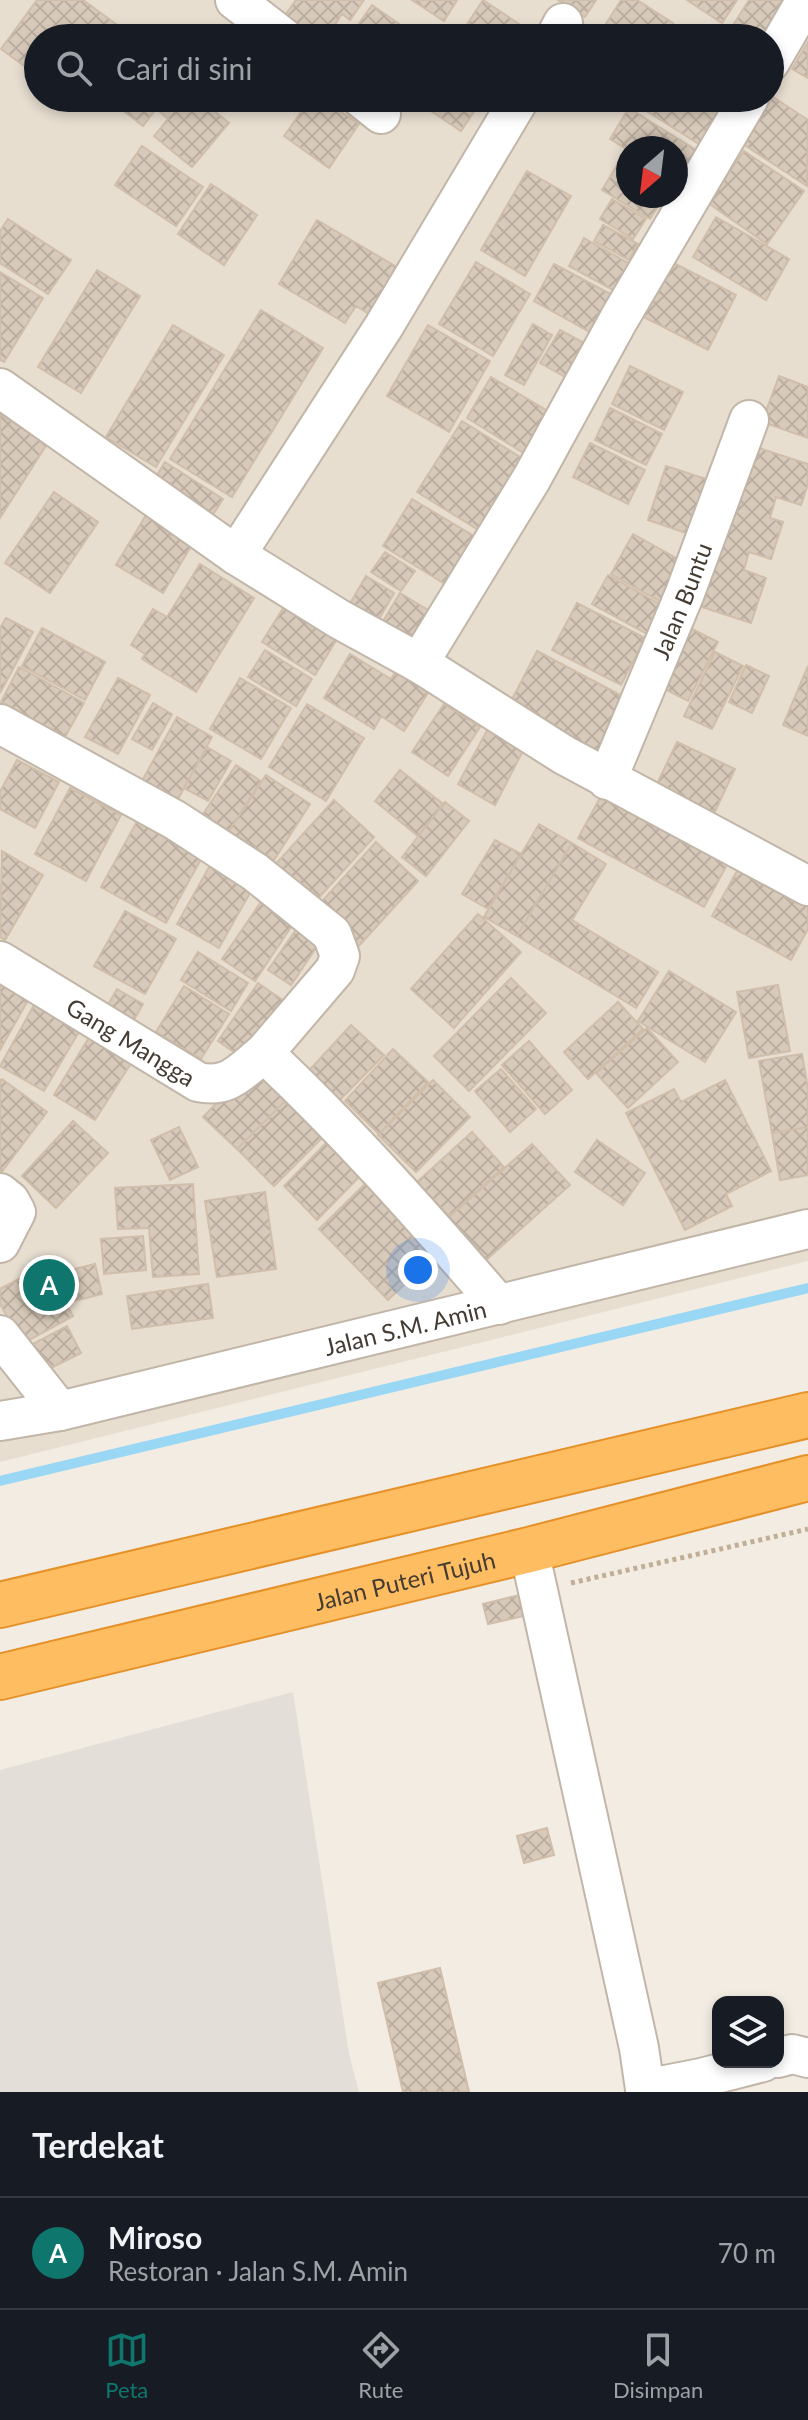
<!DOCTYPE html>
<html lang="id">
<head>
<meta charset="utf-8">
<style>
  :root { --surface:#171b24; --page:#20242c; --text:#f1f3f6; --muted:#9ea1a6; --line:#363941; --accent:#0f766e }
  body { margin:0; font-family:Lato,sans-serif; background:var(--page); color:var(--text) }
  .controls { position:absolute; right:24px; bottom:24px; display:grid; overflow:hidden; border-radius:16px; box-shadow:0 4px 12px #0003 }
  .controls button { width:72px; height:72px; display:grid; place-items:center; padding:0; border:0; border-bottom:2px solid var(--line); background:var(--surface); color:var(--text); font:40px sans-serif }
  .compass { position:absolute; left:616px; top:136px; width:72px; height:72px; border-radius:50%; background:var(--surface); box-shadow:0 4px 12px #0003; rotate:208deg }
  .you { position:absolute; left:418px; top:1270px; width:28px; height:28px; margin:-20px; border:6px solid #fff; border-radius:50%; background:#1a73e8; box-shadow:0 0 0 12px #1a73e833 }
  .badge { display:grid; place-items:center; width:52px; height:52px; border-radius:50%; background:var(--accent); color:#fff; font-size:26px; font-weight:700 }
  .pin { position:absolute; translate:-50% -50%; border:4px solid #fff; box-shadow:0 2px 8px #0006 }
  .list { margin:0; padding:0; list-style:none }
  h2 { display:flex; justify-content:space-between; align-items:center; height:104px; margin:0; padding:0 32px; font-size:34px }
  h2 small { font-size:26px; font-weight:400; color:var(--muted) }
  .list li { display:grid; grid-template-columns:52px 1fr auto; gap:24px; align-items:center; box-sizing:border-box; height:112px; padding:0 32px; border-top:2px solid var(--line) }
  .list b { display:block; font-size:30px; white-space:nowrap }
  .list p { margin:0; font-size:26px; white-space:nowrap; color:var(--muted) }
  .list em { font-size:26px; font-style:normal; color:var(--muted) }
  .icon { flex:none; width:44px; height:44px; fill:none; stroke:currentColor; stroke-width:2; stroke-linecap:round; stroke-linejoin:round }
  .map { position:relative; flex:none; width:808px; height:2092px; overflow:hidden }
  .search { position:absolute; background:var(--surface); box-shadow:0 4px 12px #0003; left:24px; right:24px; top:24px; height:88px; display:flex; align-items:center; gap:20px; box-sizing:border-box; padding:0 28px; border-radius:44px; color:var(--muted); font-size:30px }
  .sheet { height:216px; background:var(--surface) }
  nav { display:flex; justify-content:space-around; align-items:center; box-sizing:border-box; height:112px; border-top:2px solid var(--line); background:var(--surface); font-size:22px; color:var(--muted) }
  nav a { display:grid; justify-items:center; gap:4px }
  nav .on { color:var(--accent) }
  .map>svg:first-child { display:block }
</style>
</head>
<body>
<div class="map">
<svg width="808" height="2092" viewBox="0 0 808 2092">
  <defs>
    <pattern id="building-cross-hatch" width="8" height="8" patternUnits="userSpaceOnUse" patternTransform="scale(2)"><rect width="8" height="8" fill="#d8caba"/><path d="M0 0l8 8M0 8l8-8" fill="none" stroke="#bbaea0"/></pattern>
  </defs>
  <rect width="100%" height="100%" fill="#f2ece3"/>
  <path fill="#e7ded0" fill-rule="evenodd" d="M0 0H808V1261L0 1462ZM38 38H770V98H38ZM628 148H676V196H628Z"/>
  <path fill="#e4ded8" d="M293 1692 349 2054 359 2092H0V1770Z"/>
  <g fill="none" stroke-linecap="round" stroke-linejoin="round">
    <path stroke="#9ad7f4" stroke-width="10" d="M0 1481 808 1288"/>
  </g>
  <path fill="url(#building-cross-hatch)" stroke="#d0beaa" stroke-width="2" d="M37 0H83L135 38H38V76L1 49Z
    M296 0H364L350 20 342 14 326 38H297L278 25Z
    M412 0H457L444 21Z
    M483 0 528 30 522 38H458Z
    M558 0H596L585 17Z
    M621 0H637L673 23 664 38H597Z
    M687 0H737L722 23Z
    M749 0H799L770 38H725Z
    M372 5 419 38H349Z
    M808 42V78L792 69Z
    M770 95 808 120 807 186 737 140 765 98H770Z
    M68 98H96L86 111Z
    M107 98H164L143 126Z
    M169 98H198L229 123 192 167 154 136 168 119 158 110Z
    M311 98H321L359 124 329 168 284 136Z
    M418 98H483L461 131 416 101Z
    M634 98H738L707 149 632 102Z
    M629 108 701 153 682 184 676 181V148H628V150L610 139Z
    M142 146 203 187 176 226 115 185Z
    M744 151 804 191 767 244 708 203Z
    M622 157 628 161V196H664L650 219 602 190Z
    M527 171 571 196 525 276 481 250Z
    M211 184 257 215 224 265 178 234Z
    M612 199 646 219 633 239 600 219Z
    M716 217 789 259 766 300 693 257Z
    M8 219 71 260 48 294 0 263V231Z
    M317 220 407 273 379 320 356 306 345 323 279 284Z
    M603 225 638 244 629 260 594 241Z
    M584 238 637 268 622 295 569 266Z
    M664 258 736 295 708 350 636 313Z
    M476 262 530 294 493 356 439 324Z
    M554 264 616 297 595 335 534 301Z
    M97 270 140 296 81 393 38 367Z
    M0 272 43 298 4 362 0 360Z
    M261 310 323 348 232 497 170 459Z
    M533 324 552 335 524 385 505 375Z
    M173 325 224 355 156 467 106 437Z
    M428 325 490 361 449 432 387 396Z
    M560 330 593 348 574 382 540 363Z
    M630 366 683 392 664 430 612 404Z
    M779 376 808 387V438L762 422Z
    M491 377 556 416 530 457 467 418Z
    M610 408 662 434 646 465 595 440Z
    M0 414 47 444 0 518Z
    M462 421 525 460 480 531 417 492Z
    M590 443 645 470 628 504 573 477Z
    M750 445 808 464V484L801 505 776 497 770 518 783 522 771 559 749 552 744 570 766 578 751 623 699 606Z
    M165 462 223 499 207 524 149 488Z
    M666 466 712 481 695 536 648 520Z
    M54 492 98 522 50 593 5 563Z
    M412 499 479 539 450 587 383 546Z
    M146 515 193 543 163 593 116 565Z
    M633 534 685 563 663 603 611 574Z
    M385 552 415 571 401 591 371 572Z
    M200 564 254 598 196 692 142 659 145 654 131 645 153 609 167 617Z
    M608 575 663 606 647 634 592 604Z
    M366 576 394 593 372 631 344 614Z
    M400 593 433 613 409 651 377 631Z
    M290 597 343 629 315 675 262 642Z
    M577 603 645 638 621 685 552 650Z
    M6 618 33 632 0 693V628Z
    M42 628 105 662 85 700 22 666Z
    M690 628 718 642 688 701 661 687Z
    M265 650 312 679 296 706 248 677Z
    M537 651 626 698 596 756 507 709Z
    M715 652 743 666 712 729 684 716Z
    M350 654 391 679 398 668 431 688 404 731 381 716 374 729 324 698Z
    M746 665 769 676 752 713 729 702Z
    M808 666V736L783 725Z
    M19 667 84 703 65 737 1 702Z
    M118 678 150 695 118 754 85 737Z
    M240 678 291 708 261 759 210 729Z
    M153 703 172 714 152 750 132 739Z
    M307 704 364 738 326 801 269 767Z
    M444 704 480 727 448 776 412 752Z
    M177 717 212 737 172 810 137 790Z
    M490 725 526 745 495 805 458 784Z
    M677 742 735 769 712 818 654 790Z
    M207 747 231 761 208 801 184 788Z
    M17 760 59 782 35 828 0 809V792Z
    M236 765 261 781 229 831 203 814Z
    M400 770 443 804 418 836 375 801Z
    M266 775 310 804 274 860 229 831Z
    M607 785 733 854 704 907 578 838Z
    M70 788 121 815 86 881 35 854Z
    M334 800 374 837 314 903 273 867Z
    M445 802 469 821 426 876 402 857Z
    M141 814 206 850 166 923 101 887Z
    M539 824 572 843 517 936 484 917Z
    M495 840 521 854 488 909 462 894Z
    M376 842 418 881 356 949 314 910Z
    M572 843 606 864 572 920 658 972 636 1008 517 936Z
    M2 851 43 875 5 940 0 937Z
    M213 860 255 884 219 948 177 924Z
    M743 860 808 896V929L791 960 712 916Z
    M265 896 297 918 255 981 222 959Z
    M125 911 176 939 145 994 94 966Z
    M478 914 521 952 454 1028 411 989Z
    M298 927 320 942 291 985 268 970Z
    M198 952 248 983 231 1011 181 980Z
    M669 971 736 1012 705 1062 638 1021Z
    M0 977 31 995 0 1050Z
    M511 978 546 1013 469 1091 434 1056Z
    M258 983 284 1001 244 1059 218 1041Z
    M778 985 790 1051 749 1058 737 992Z
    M184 986 229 1014 201 1059 156 1032Z
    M117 989 143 1004 131 1025 105 1010Z
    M38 998 83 1025 44 1091 0 1066Z
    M618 1002 643 1029 588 1079 564 1052Z
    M351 1025 384 1055 336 1104 305 1075Z
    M647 1028 678 1062 628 1108 596 1073Z
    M93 1031 135 1057 95 1120 54 1095Z
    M529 1041 572 1090 545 1114 502 1065Z
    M393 1049 428 1082 379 1134 345 1101Z
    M802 1054 808 1089V1127L772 1133 759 1061Z
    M253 1066 287 1099 237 1149 203 1117Z
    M501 1069 536 1109 510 1132 475 1091Z
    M2 1079 47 1112 0 1174V1081Z
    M433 1080 470 1117 416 1172 378 1135Z
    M725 1080 771 1171 726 1194 732 1206 685 1230 626 1113 674 1089 681 1102Z
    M287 1099 324 1136 274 1186 237 1149Z
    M73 1121 108 1153 56 1208 22 1176Z
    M179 1127 198 1167 170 1180 151 1140Z
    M808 1127V1175L780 1180 772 1133Z
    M472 1132 504 1167 449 1216 417 1182Z
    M330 1139 364 1172 317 1220 284 1186Z
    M597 1140 645 1173 623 1205 575 1172Z
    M532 1144 570 1185 486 1260 448 1218Z
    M369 1180 439 1252 388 1300 319 1229Z
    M193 1184 199 1274 153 1277 149 1228 118 1229 115 1188Z
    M265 1192 276 1269 217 1277 205 1201Z
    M143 1236 146 1270 104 1274 101 1239Z
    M95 1264 102 1294 70 1302 62 1272Z
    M45 1265 73 1316 22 1344 0 1304V1289Z
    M208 1284 213 1318 132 1329 127 1296Z
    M67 1326 81 1353 47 1370 33 1344Z
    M528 1593 533 1614 488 1624 483 1604Z
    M547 1828 554 1855 524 1863 517 1836Z
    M440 1968 469 2092H403L378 1983Z"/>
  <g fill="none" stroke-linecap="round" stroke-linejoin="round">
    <g stroke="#c1b6a8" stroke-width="42">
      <g id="minor">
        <path d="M235 0 284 38"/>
        <path d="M555 38 563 23"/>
        <path d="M770 62 806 0"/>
        <path d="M361 98 381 114"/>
        <path d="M0 388 236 555 339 619 419 663 564 755 808 886"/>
        <path d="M236 555 384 326 520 98"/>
        <path d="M419 663 532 478 619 319 749 98"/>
        <path d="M0 724 175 820 255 872 332 934 340 956 335 970 264 1053C348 1132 424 1218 499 1305"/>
        <path id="s1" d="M607 780 685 593 749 420"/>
        <path id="s2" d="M0 961 198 1082C229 1089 241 1071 264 1053"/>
        <path d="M0 1193 10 1201 16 1212 0 1243"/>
        <path d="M0 1335 60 1411"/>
        <path id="s3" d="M0 1421 60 1411 808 1229"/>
        <path d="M529 1550 639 2048 645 2089 701 2078 763 2062"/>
        <path d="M778 2058 792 2054 808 2058"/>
      </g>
    </g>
    <g stroke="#e5912a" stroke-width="48">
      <g id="highway">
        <path d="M0 1605 808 1415"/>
        <path id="s4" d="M0 1677 529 1550 808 1478"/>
      </g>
    </g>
    <path stroke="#c1ae95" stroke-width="5" stroke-dasharray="4 4" stroke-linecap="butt" d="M571 1583 808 1529"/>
    <use href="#minor" stroke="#fff" stroke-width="38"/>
    <use href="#highway" stroke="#ffbd61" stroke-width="44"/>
  </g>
  <g text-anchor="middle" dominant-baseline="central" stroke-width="7" stroke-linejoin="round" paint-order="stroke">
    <g font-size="24" fill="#443c33" stroke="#fff">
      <text stroke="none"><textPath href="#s1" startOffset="194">Jalan Buntu</textPath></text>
      <text stroke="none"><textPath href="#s2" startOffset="154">Gang Mangga</textPath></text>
      <text stroke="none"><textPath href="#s3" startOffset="416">Jalan S.M. Amin</textPath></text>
      <text stroke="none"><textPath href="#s4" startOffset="416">Jalan Puteri Tujuh</textPath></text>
    </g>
  </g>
</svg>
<div class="controls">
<button><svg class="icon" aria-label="layers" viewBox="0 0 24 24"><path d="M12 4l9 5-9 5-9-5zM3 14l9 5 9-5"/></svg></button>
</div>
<svg class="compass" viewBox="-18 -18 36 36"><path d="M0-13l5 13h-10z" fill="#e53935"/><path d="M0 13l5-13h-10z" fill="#9ea1a6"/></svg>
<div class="you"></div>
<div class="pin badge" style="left:49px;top:1285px">A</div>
<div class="search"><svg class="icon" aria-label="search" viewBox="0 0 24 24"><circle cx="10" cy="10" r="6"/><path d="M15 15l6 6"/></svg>Cari di sini</div>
</div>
<section class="sheet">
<h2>Terdekat<small></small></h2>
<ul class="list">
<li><span class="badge">A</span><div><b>Miroso</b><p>Restoran · Jalan S.M. Amin</p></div><em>70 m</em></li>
</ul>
</section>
<nav>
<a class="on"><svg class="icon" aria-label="map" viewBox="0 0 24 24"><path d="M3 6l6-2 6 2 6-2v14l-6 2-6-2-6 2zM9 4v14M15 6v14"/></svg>Peta</a>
<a><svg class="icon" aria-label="directions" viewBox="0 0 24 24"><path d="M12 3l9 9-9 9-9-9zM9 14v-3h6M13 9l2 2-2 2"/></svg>Rute</a>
<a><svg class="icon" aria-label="saved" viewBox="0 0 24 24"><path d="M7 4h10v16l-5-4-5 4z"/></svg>Disimpan</a>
</nav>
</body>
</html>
